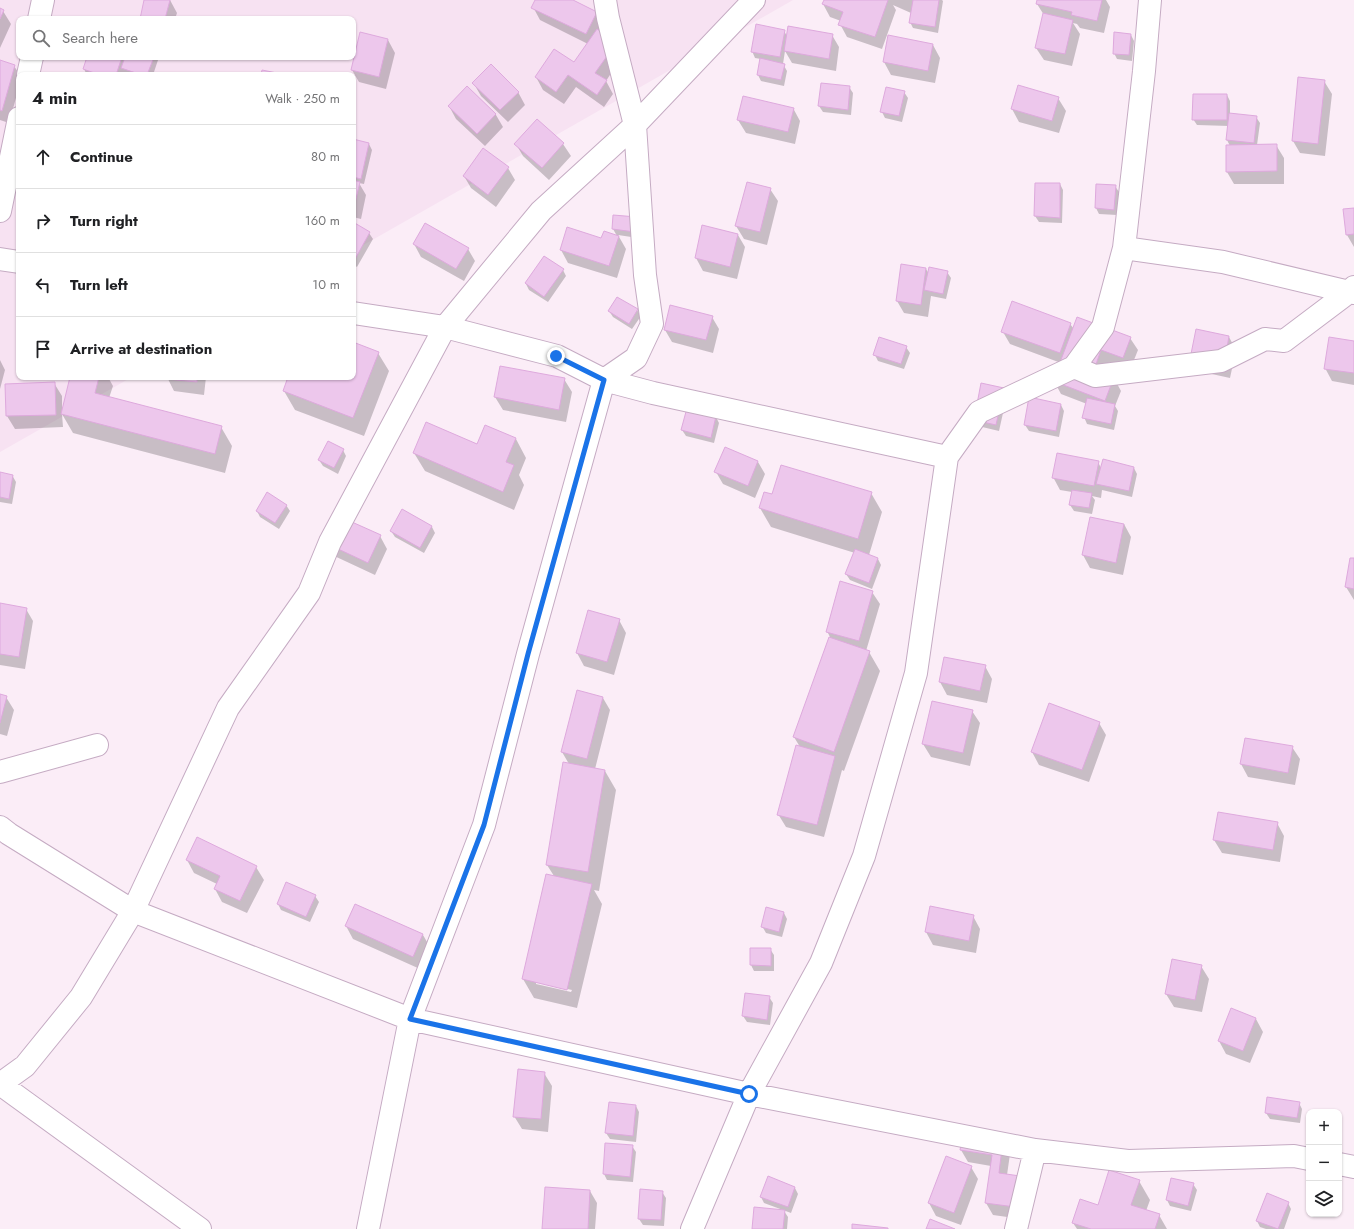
<!DOCTYPE html>
<html lang="en">
<head>
<meta charset="utf-8">
<style>
  :root { --surface:#fff; --page:#f6f6f6; --text:#202124; --muted:#757577; --line:#e0e0e0 }
  body { margin:0; font-family:Jost,sans-serif; background:var(--page); color:var(--text) }
  .controls { position:absolute; right:12px; bottom:12px; display:grid; overflow:hidden; border-radius:8px; box-shadow:0 1px 3px #0004 }
  .controls button { width:36px; height:36px; display:grid; place-items:center; padding:0; border:0; border-bottom:1px solid var(--line); background:var(--surface); color:var(--text); font:20px sans-serif }
  .stop { position:absolute; width:12px; height:12px; margin:-9px; border:3px solid #1a73e8; border-radius:50%; background:#fff }
  .stop.end { background:#1a73e8; border-color:#fff; box-shadow:0 1px 4px #0008 }
  .list { margin:0; padding:0; list-style:none }
  h2 { display:flex; justify-content:space-between; align-items:center; height:52px; margin:0; padding:0 16px; font-size:17px }
  h2 small { font-size:13px; font-weight:400; color:var(--muted) }
  .list li { display:grid; grid-template-columns:26px 1fr auto; gap:12px; align-items:center; box-sizing:border-box; height:64px; padding:0 16px; border-top:1px solid var(--line) }
  .list b { display:block; font-size:15px; white-space:nowrap }
  .list em { font-size:13px; font-style:normal; color:var(--muted) }
  .icon { flex:none; width:22px; height:22px; fill:none; stroke:currentColor; stroke-width:2; stroke-linecap:round; stroke-linejoin:round }
  .map { position:relative; flex:none; width:1354px; height:1229px; overflow:hidden }
  .search { position:absolute; background:var(--surface); box-shadow:0 1px 3px #0004; left:16px; top:16px; width:340px; height:44px; display:flex; align-items:center; gap:10px; box-sizing:border-box; padding:0 14px; border-radius:8px; color:var(--muted); font-size:15px }
  .panel { position:absolute; background:var(--surface); box-shadow:0 1px 3px #0004; left:16px; top:72px; width:340px; height:308px; border-radius:8px }
  .map>svg:first-child { display:block }
</style>
</head>
<body>
<div class="map">
<svg width="1354" height="1229" viewBox="0 0 1354 1229">
  <rect width="100%" height="100%" fill="#fbedf7"/>
  <path fill="#f7e2f2" fill-rule="evenodd" d="M0 0H793L353 251V75H19V377H132L0 452ZM19 19H353V57H19Z"/>
  <path fill="#0003" fill-rule="evenodd" d="M145 0H170L177 13 175 19H141Z
    M536 0H570L596 13 623 55 606 81 613 94 604 107 576 87 564 104 543 90 536 77 574 64 588 44 540 20 533 7Z
    M825 0H942L943 1 938 33 913 28 910 22 911 13 893 5 896 10 882 49 847 37 840 24 841 21 830 17 823 4Z
    M1038 0H1106L1110 7 1104 33 1080 28 1077 24 1073 23 1080 34 1072 66 1044 60 1036 48 1044 15 1037 4Z
    M0 10 3 11 11 24 0 48Z
    M784 31 787 36 832 35 839 47 836 71 792 63 785 51 783 64 787 71 784 86 761 81 758 75 761 59 755 58 752 51Z
    M361 33 388 40 395 53 386 89 359 82 352 70Z
    M1131 35 1134 41 1132 61 1117 59 1114 53Z
    M933 45 940 58 935 83 891 75 884 62Z
    M88 57H159L153 75H87L84 69Z
    M0 61 14 66 20 75 19 87 9 123 0 120Z
    M1324 81 1332 94 1325 156 1300 153 1293 141Z
    M474 84 518 92 525 105 508 122 481 96Z
    M467 87 496 115 503 127 485 146 456 119 449 106Z
    M849 87 853 93 851 115 823 112 819 106Z
    M904 92 908 98 902 122 885 118 882 112Z
    M1227 95 1230 101V114L1256 117 1260 123 1257 145H1276L1284 158V184H1234L1227 172 1230 146 1227 140 1229 126 1197 125 1193 119Z
    M1058 98 1066 111 1059 133 1019 122 1012 109Z
    M793 108 800 121 795 144 746 133 738 120Z
    M353 140 369 144 372 150 364 184 359 183 366 195 361 219 353 217Z
    M516 144H563L571 156 549 180 523 156Z
    M508 168 515 180 496 207 471 188 464 176Z
    M1036 184H1060L1063 190 1062 223 1039 222 1035 216Z
    M1115 186 1119 192 1117 215 1099 214 1096 208Z
    M770 189 778 201 767 245 744 239 736 226Z
    M1354 209V247L1347 235Z
    M614 216 638 238 618 235 626 249 617 278 568 263 561 250 617 236 613 229Z
    M353 223 369 233 373 239 357 267 353 264Z
    M703 226 738 235 745 247 737 279 703 271 696 258Z
    M414 244 468 249 475 261 464 281 421 257Z
    M926 269 929 274 947 272 951 278 946 299 931 296 928 317 904 313 897 301Z
    M563 270 566 276 548 302 529 290 526 284Z
    M637 310 641 316 632 329 613 317 609 311Z
    M712 317 719 329 713 353 672 342 665 330Z
    M1070 324 1074 329 1130 338 1138 350 1130 370 1109 362 1104 374 1114 378 1121 391 1115 406 1118 411 1114 430 1087 424 1084 417 1087 404 1061 394 1054 381 1061 363 1010 344 1003 332Z
    M1229 337 1236 350 1230 378 1198 371Z
    M1354 342V385L1332 381 1325 368Z
    M353 343 378 353 389 371 364 436 295 410 284 391 289 377H353Z
    M906 347 910 353 904 369 878 361 875 355Z
    M0 360 5 370 0 389Z
    M71 377H108L113 386 109 398 221 427 232 446 225 473 73 433 62 414 63 427 15 429 7 416 6 385 54 383 62 396V410Z
    M167 377H206L204 395 174 391Z
    M564 379 572 392 566 422 503 410 495 397Z
    M1007 395 999 431 978 426Z
    M1061 405 1064 411 1059 437 1029 431 1025 425Z
    M716 417 719 423 714 443 686 436 682 430Z
    M516 439 526 458 519 475 524 485 514 510 425 471 414 453 477 445Z
    M343 450 346 456 338 474 323 466 319 460Z
    M758 462 765 474 755 498 723 484 716 472Z
    M1098 462 1101 468H1134L1137 474 1132 497 1102 490 1101 498 1092 496 1095 500 1092 514 1074 511 1070 505 1072 492 1060 490 1053 477Z
    M0 473 12 475 16 482 12 504 0 502Z
    M871 493 882 512 869 555 878 559 881 565 872 589 850 580 846 574 855 553 771 527 760 508 773 496Z
    M286 505 290 511 279 529 260 517 257 511Z
    M402 511 432 527 435 533 424 553 395 537 391 531Z
    M1124 524 1131 537 1123 575 1090 568 1083 555Z
    M380 536 387 549 375 575 330 554 322 541Z
    M1354 559V600L1346 587Z
    M872 592 880 604 866 651 869 652 880 671 844 771 842 770 824 837 786 827 778 814 800 747 794 737 830 637 827 631Z
    M0 604 26 609 33 621 25 669 0 665Z
    M619 620 626 633 614 675 584 666 577 653Z
    M985 666 992 679 987 703 947 695 940 682Z
    M0 695 6 697 14 710 7 736 0 734Z
    M603 698 610 710 595 769 605 771 616 790 599 891 594 890 602 904 577 1008 534 998 523 979 554 876 547 865 569 764 562 752ZM536 982 572 990 571 992 536 984Z
    M972 711 980 723 970 766 931 757 923 744Z
    M1099 723 1106 735 1089 782 1039 765 1032 752Z
    M1245 739 1292 747 1300 759 1295 785 1248 777 1241 764Z
    M1277 823 1284 836 1280 862 1222 853 1214 840Z
    M187 860 256 867 264 880 247 913 222 902 215 889 217 884 194 873Z
    M315 896 319 902 310 922 281 910 278 904Z
    M931 907 973 916 980 929 976 953 933 945 926 932Z
    M784 913 787 919 782 937 766 933 762 926Z
    M346 926 423 935 430 947 420 969 353 939Z
    M770 949 774 955V971H754L751 965Z
    M1201 966 1209 979 1202 1012 1174 1007 1166 994Z
    M746 995 769 997 773 1003 770 1025 747 1022 743 1016Z
    M1231 1010 1256 1019 1263 1032 1250 1063 1226 1054 1219 1041Z
    M544 1073 552 1086 548 1132 522 1129 514 1116Z
    M1299 1103 1302 1109 1300 1123 1270 1119 1266 1113Z
    M636 1106 639 1112 636 1142 610 1139 606 1133Z
    M632 1146 636 1152 633 1182 607 1180 604 1174Z
    M961 1150 1010 1154 1007 1175 1022 1219 993 1215 986 1203 991 1166 968 1162Z
    M971 1167 978 1179 961 1225 936 1216 929 1203Z
    M1139 1181 1150 1200 1146 1211 1159 1215 1167 1229H1077L1073 1223Z
    M1193 1184 1197 1190 1191 1211 1170 1206 1167 1200Z
    M795 1188 798 1194 791 1213 764 1203 761 1197Z
    M590 1191 597 1203 595 1229H543Z
    M662 1192 666 1198 664 1226 643 1225 639 1219Z
    M1288 1203 1291 1209 1284 1229H1266L1260 1227 1257 1221Z
    M784 1211 788 1217 787 1229H753Z"/>
  <path fill="#edc7ec" stroke="#dea9dd" d="M144 0H170L165 19H140Z
    M535 0H573L597 12 586 34 531 8Z
    M824 0H888L875 37 838 25 843 12 822 4Z
    M913 0H939L935 27 909 23Z
    M1037 0H1102L1097 21 1071 15 1072 12 1036 4Z
    M0 8 4 10 0 19Z
    M1043 13 1073 20 1065 54 1035 48Z
    M756 24 785 30 780 57 751 52Z
    M788 26 833 34 829 59 784 51Z
    M597 29 617 42 595 73 607 80 597 95 568 75 556 92 535 77 554 49 574 62Z
    M360 32 388 39 379 77 351 70Z
    M1114 32 1131 34 1129 55 1113 54Z
    M888 35 933 44 928 71 883 62Z
    M87 57H122L116 75H100L83 69Z
    M125 57H154L147 75H142L121 68Z
    M760 58 785 64 781 80 757 75Z
    M0 60 15 65 2 111 0 110Z
    M491 64 519 92 500 110 472 83Z
    M262 70 287 75H261Z
    M1298 77 1325 80 1318 144 1292 141Z
    M821 83 850 86 848 110 818 106Z
    M1018 85 1059 97 1052 121 1011 109Z
    M467 86 496 114 477 134 448 106Z
    M886 87 905 91 899 116 880 112Z
    M1193 94H1227V120H1192Z
    M743 96 794 108 788 132 737 120Z
    M1229 113 1257 116 1254 143 1226 140Z
    M537 119 564 143 542 168 514 144Z
    M353 139 369 143 361 179 353 177Z
    M1277 144V171L1226 172V145Z
    M483 148 509 167 488 195 463 176Z
    M353 180 360 182 354 207H353Z
    M747 182 771 188 760 232 735 226Z
    M1035 183H1060V218L1034 216Z
    M1096 184 1116 185 1114 210 1095 208Z
    M1354 208V234L1346 235 1343 209Z
    M613 215 637 217 635 232 612 229Z
    M353 222 370 232 354 261H353Z
    M425 223 469 248 456 269 413 244Z
    M702 225 738 234 730 267 695 258Z
    M567 227 601 238 604 231 619 236 609 266 560 250Z
    M544 256 564 269 544 297 525 283Z
    M901 264 926 268 921 305 896 301Z
    M929 267 948 271 943 294 924 290Z
    M617 297 638 309 629 324 608 311Z
    M1012 301 1071 323 1060 353 1001 332Z
    M670 305 713 316 706 340 664 330Z
    M1077 317 1131 337 1123 358 1101 350 1094 370 1114 377 1105 401 1053 381Z
    M1196 329 1229 336 1224 366 1190 359Z
    M879 337 907 346 901 364 873 355Z
    M1329 337 1354 341V373L1324 369Z
    M353 342 379 352 353 418 283 391 288 377H353Z
    M500 366 565 378 559 410 494 397Z
    M70 377H99L95 393 222 426 215 454 61 414Z
    M166 377H197V382L166 379Z
    M55 382 56 415 6 416 5 384Z
    M981 383 1004 388 996 425 974 420Z
    M1029 397 1061 404 1056 431 1024 425Z
    M1087 398 1115 404 1111 424 1082 418Z
    M687 408 716 416 711 438 681 430Z
    M426 422 477 444 485 425 516 438 506 462 514 465 503 492 413 453Z
    M328 441 344 449 334 468 318 460Z
    M725 447 758 461 748 486 714 472Z
    M1057 453 1099 461 1094 486 1052 478Z
    M1103 459 1134 467 1129 491 1096 484Z
    M781 465 872 492 858 539 759 508 764 492 772 494Z
    M0 472 13 475 9 499 0 497Z
    M1072 490 1092 493 1089 508 1069 505Z
    M267 492 287 505 275 523 256 511Z
    M402 509 432 526 420 548 390 531Z
    M334 514 381 535 368 563 321 541Z
    M1090 517 1124 524 1116 563 1082 555Z
    M855 549 878 558 869 583 845 574Z
    M1350 558H1354V589L1345 587Z
    M840 581 873 591 859 641 826 632Z
    M0 603 27 608 19 657 0 654Z
    M588 610 620 619 607 662 576 653Z
    M829 637 870 651 834 752 793 737Z
    M944 657 986 665 980 691 939 682Z
    M577 690 603 697 587 759 561 752Z
    M0 694 7 696 0 723Z
    M932 701 973 710 963 753 922 744Z
    M1049 703 1100 722 1082 770 1031 752Z
    M1245 738 1293 746 1288 773 1240 764Z
    M796 745 835 756 817 825 777 815Z
    M563 762 605 770 588 872 546 865Z
    M1218 812 1278 822 1273 850 1213 840Z
    M197 837 257 866 240 901 214 889 220 876 186 860Z
    M546 874 592 884 567 990 522 979Z
    M286 882 316 895 306 917 277 904Z
    M355 904 423 934 413 957 345 926Z
    M930 906 974 915 969 941 925 932Z
    M766 907 784 912 779 932 761 927Z
    M750 948H771V966L750 965Z
    M1172 959 1202 965 1195 1000 1165 994Z
    M745 993 770 996 767 1020 742 1016Z
    M1231 1008 1256 1018 1243 1051 1218 1041Z
    M518 1069 545 1072 541 1119 513 1117Z
    M1267 1097 1300 1102 1297 1118 1265 1113Z
    M609 1102 636 1105 633 1136 605 1133Z
    M963 1134 1003 1140 999 1173 1020 1176 1015 1207 985 1203 992 1155 960 1150Z
    M605 1143 633 1145 630 1177 603 1174Z
    M946 1156 972 1166 954 1213 928 1203Z
    M1109 1170 1140 1180 1131 1205 1160 1214 1155 1229H1091L1072 1223 1080 1199 1098 1205Z
    M768 1176 795 1187 788 1207 760 1197Z
    M1171 1178 1194 1183 1188 1206 1166 1200Z
    M545 1187 590 1190 588 1229H542Z
    M640 1189 663 1191 661 1220 638 1219Z
    M1267 1193 1289 1202 1278 1229 1256 1221Z
    M754 1207 785 1210 783 1229H752Z
    M930 1219 955 1229H926Z
    M852 1224 888 1228V1229H852Z"/>
  <g fill="none" stroke-linecap="round" stroke-linejoin="round">
    <g stroke="#c5abc3" stroke-width="24">
      <path id="street" d="M39 19 43 0
        M28 75 32 57
        M0 211 19 118
        M1124 248 1223 262 1349 292 1354 293
        M0 259 19 262
        M353 313 445 327 557 356 604 380 653 393 947 457
        M1074 367 1095 376 1221 361 1265 339 1284 341 1349 292 1354 287
        M0 772 97 745
        M0 827 9 834 133 911 410 1019 749 1094 1035 1150 1128 1161 1294 1156 1309 1159
        M0 1084 25 1066 81 997 133 911 228 708 309 593 330 542 445 327 541 211 635 125 754 0
        M0 1084 200 1229
        M1339 1164 1354 1167
        M368 1229 410 1019 484 825 528 654 604 380 636 358 652 324 645 275 635 125 608 18 605 0
        M692 1229 749 1094 821 963 864 856 916 673 947 457 979 412 1074 367 1103 327 1124 248 1144 71 1150 0
        M1016 1229 1035 1150"/>
    </g>
    <use href="#street" stroke="#fff" stroke-width="22"/>
  </g>
  <g fill="none" stroke-linecap="round" stroke-linejoin="round">
    <path stroke="#1a73e8" stroke-width="5" d="M556 356 604 380 528 654 484 825 410 1019 749 1094"/>
  </g>
</svg>
<div class="controls">
<button>+</button>
<button>−</button>
<button><svg class="icon" aria-label="layers" viewBox="0 0 24 24"><path d="M12 4l9 5-9 5-9-5zM3 14l9 5 9-5"/></svg></button>
</div>
<div class="stop" style="left:749px;top:1094px"></div>
<div class="stop end" style="left:556px;top:356px"></div>
<div class="search"><svg class="icon" aria-label="search" viewBox="0 0 24 24"><circle cx="10" cy="10" r="6"/><path d="M15 15l6 6"/></svg>Search here</div>
<section class="panel">
<h2>4 min<small>Walk · 250 m</small></h2>
<ul class="list">
<li><svg class="icon" aria-label="ahead" viewBox="0 0 24 24"><path d="M12 20V5M6 11l6-6 6 6"/></svg><div><b>Continue</b></div><em>80 m</em></li>
<li><svg class="icon" aria-label="right" viewBox="0 0 24 24"><path d="M7 20v-9h11M14 6l5 5-5 5"/></svg><div><b>Turn right</b></div><em>160 m</em></li>
<li><svg class="icon" aria-label="left" viewBox="0 0 24 24"><path d="M17 20v-9H6M10 6l-5 5 5 5"/></svg><div><b>Turn left</b></div><em>10 m</em></li>
<li><svg class="icon" aria-label="arrive" viewBox="0 0 24 24"><path d="M6 21V4h12l-3 4 3 4H6"/></svg><div><b>Arrive at destination</b></div></li>
</ul>
</section>
</div>
</body>
</html>
